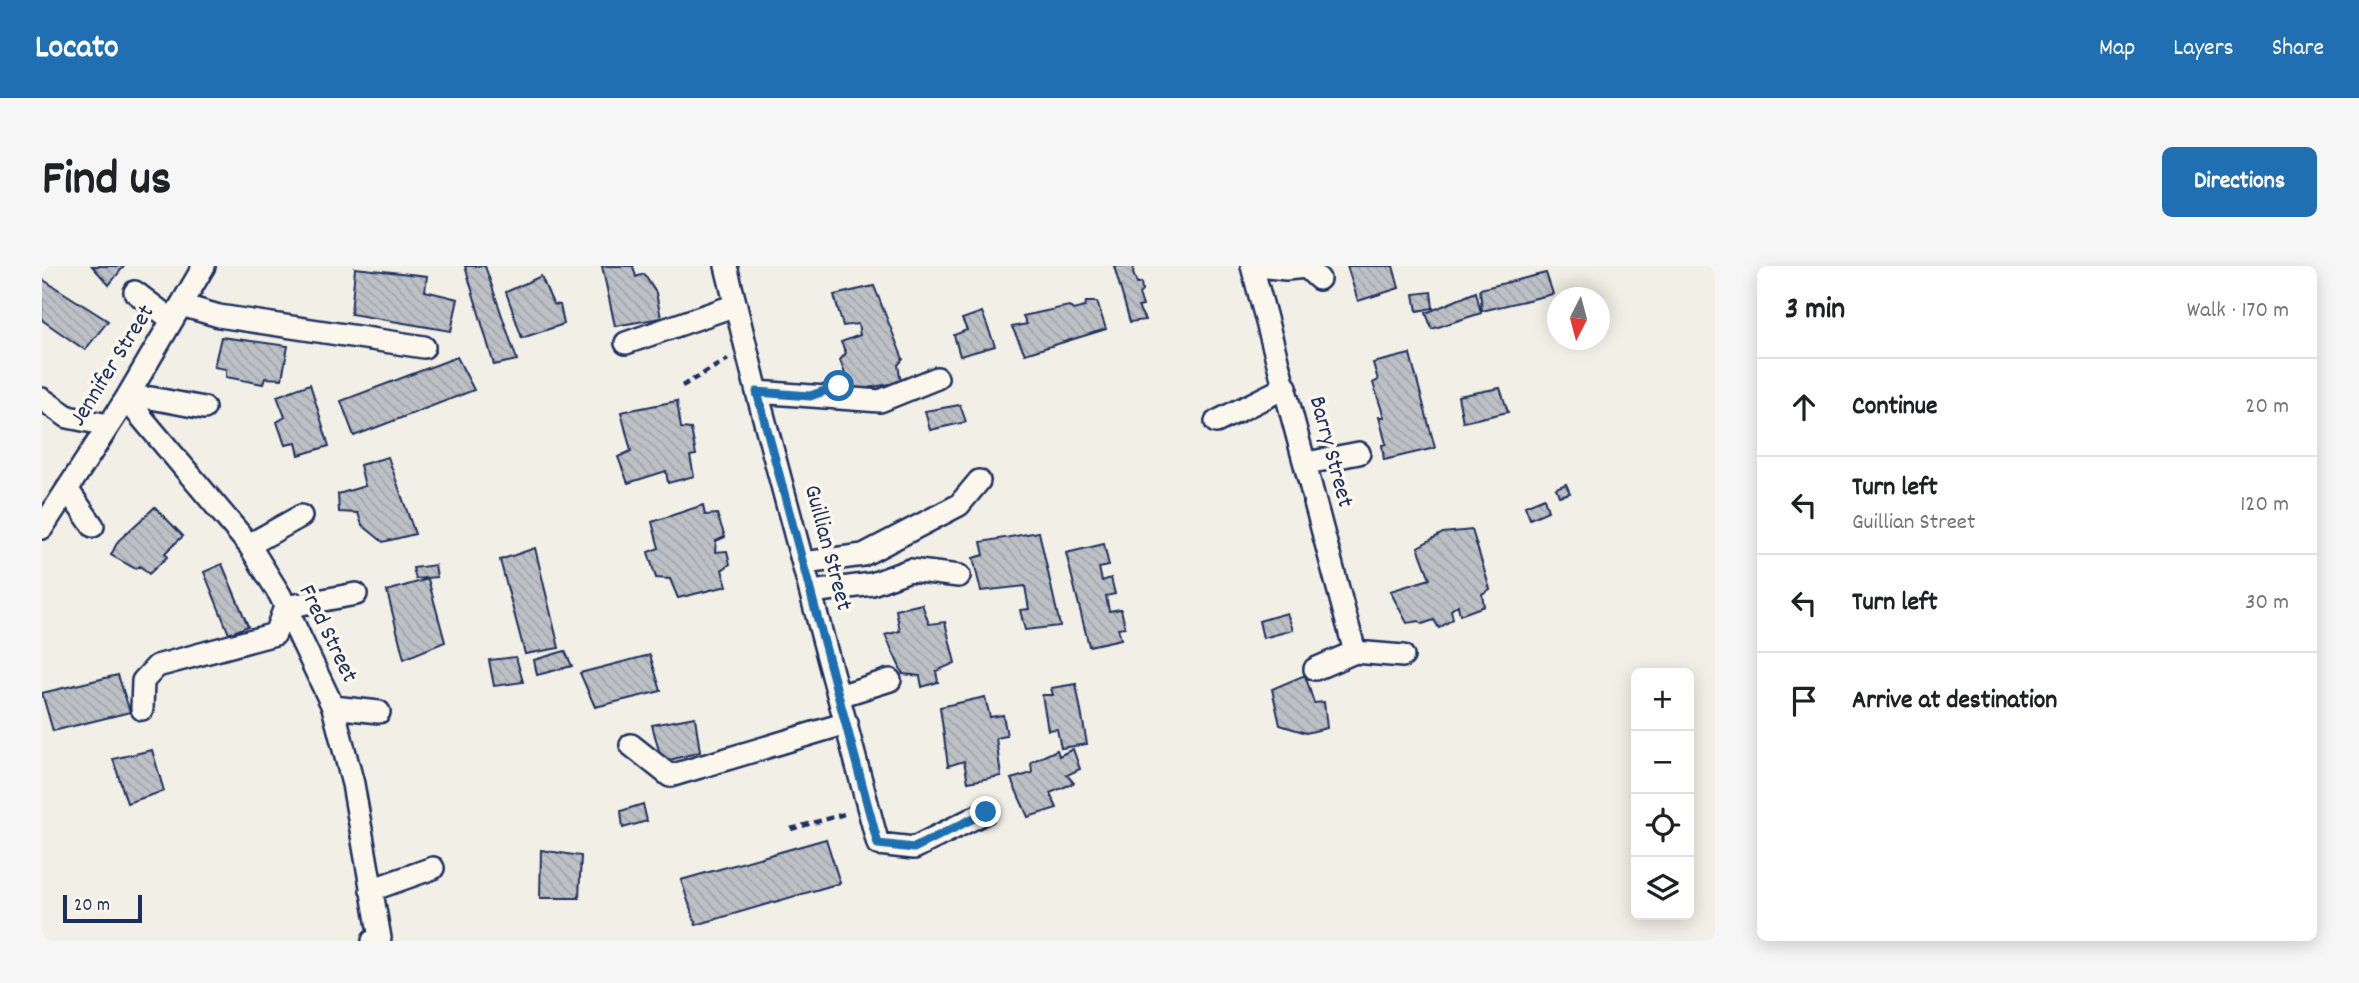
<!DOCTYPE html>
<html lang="en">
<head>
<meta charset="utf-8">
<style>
  :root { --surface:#fff; --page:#f6f6f6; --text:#202124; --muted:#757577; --line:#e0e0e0; --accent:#1f6fb2 }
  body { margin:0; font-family:Dekko,sans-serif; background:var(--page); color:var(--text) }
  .controls { position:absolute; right:21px; bottom:21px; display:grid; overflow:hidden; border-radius:10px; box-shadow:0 4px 18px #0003 }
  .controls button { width:63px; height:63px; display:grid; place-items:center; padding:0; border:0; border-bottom:2px solid var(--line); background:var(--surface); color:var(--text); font:35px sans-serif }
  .compass { position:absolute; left:1505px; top:21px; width:63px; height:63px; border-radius:50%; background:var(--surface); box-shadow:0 4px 18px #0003; rotate:186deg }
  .scale { position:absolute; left:21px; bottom:18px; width:79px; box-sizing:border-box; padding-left:7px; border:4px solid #1b2f5e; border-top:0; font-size:19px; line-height:24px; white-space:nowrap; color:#1b2f5e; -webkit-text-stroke:5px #fbf7ec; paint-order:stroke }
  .stop { position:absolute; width:21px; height:21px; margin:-16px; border:5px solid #1f6fb2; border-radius:50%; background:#fff }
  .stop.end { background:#1f6fb2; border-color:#fff; box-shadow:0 2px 7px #0008 }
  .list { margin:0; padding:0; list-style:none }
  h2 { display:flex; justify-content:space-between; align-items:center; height:91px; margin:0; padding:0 28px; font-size:30px }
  h2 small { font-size:23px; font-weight:400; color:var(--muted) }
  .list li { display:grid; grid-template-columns:46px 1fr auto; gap:21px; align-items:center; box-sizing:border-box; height:98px; padding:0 28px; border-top:2px solid var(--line) }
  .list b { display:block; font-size:26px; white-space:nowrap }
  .list p { margin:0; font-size:23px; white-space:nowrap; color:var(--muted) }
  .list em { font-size:23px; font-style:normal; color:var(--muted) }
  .icon { flex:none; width:38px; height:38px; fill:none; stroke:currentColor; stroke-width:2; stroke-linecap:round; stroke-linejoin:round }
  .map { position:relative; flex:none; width:1673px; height:675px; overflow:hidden; border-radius:10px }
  header { display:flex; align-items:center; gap:42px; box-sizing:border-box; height:98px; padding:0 35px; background:var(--accent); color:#fff }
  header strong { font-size:33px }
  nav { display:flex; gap:38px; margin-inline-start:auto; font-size:24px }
  .intro { display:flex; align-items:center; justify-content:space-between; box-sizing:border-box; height:168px; padding:0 42px }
  h1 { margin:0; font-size:49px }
  .button { padding:18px 32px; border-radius:10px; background:var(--accent); color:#fff; font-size:24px; font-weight:700 }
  main { display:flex; gap:42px; padding:0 42px }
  aside { flex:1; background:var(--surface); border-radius:10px; box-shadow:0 4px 18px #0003 }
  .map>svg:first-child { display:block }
</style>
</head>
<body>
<header>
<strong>Locato</strong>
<nav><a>Map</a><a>Layers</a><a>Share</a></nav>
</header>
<div class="intro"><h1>Find us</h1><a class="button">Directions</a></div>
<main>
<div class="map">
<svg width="1673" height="675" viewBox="0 0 1673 675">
  <defs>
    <pattern id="building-back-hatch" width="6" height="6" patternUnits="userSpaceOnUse" patternTransform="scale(1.75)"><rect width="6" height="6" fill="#bdc0c4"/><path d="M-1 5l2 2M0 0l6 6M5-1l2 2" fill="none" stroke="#a2a5ab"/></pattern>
  </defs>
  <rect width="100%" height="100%" fill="#f2efe6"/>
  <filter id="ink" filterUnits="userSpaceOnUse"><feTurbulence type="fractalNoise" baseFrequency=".0143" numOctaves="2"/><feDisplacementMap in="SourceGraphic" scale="14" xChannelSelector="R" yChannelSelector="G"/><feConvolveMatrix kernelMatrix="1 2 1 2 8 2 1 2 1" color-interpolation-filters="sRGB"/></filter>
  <g filter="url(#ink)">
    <path fill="url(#building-back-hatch)" stroke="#1b2f5e" stroke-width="2" d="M50 0H82L67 19Z
      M423 0H443L475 94 452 99Z
      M560 0H591L594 11 602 8 614 27 619 52 573 60Z
      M1072 0H1092L1091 7 1095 18 1099 17 1100 25 1097 28 1101 40 1096 41 1103 54 1088 56Z
      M1305 0H1351L1357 22 1316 35Z
      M313 2 385 10 383 25 416 33 409 65 309 48Z
      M1504 7 1511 28 1440 45 1438 23Z
      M499 10 511 38 518 39 522 58 480 72 464 26Z
      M0 13 66 55 43 84 0 54Z
      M832 20 861 93 856 99 859 116 809 125 798 94 804 87 799 76 818 69 816 58 801 60 792 29Z
      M1389 26 1391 42 1375 45 1372 28Z
      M1434 26 1439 47 1390 63 1384 47Z
      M1044 36H1055L1064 63 983 88 970 61 985 58 981 50 1027 40 1031 44 1043 41Z
      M940 46 953 80 918 90 912 69 925 64 920 53Z
      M179 71 246 80 240 113 223 112 221 118 184 111V103L172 101Z
      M1368 88 1393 182 1342 194 1340 179 1344 178 1337 151H1342L1331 117 1336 114 1331 97Z
      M415 91 432 124 312 170 299 135Z
      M268 118 287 180 257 189 254 177 243 179 235 156 243 151 235 130Z
      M1458 122 1466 146 1421 156 1416 130Z
      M635 135 639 162 649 163 654 189 648 190 652 210 626 217 624 205 586 217 576 191 589 185 579 146Z
      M918 139 924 156 888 164 883 145Z
      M346 191 373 268 341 276 320 259 316 247 297 246 296 228 323 220 318 199Z
      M1524 218 1528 227 1517 230 1514 222Z
      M1502 232 1506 245 1488 253 1483 240Z
      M661 239 663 249 675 248 683 271 674 275 673 286 685 285 688 298 680 304 685 320 636 332 628 313 614 312 606 286 617 282 610 256Z
      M113 241 141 270 123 287 125 291 107 308 98 300 94 303 69 289 76 275Z
      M1430 264 1448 323 1440 328 1442 340 1418 349 1416 339 1409 344 1411 353 1397 362 1392 354 1380 358 1377 355 1365 357 1348 325 1388 313 1376 281 1401 267Z
      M997 266 1018 360 983 364 978 344 987 343 983 320 939 325 931 292 942 289 939 276Z
      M1062 278 1067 300 1057 302 1060 315 1069 312 1073 328 1064 330 1067 345 1079 343 1083 361 1076 362 1079 373 1047 380 1024 287Z
      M493 282 517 382 483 388 458 294Z
      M180 298 206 360 187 368 162 306Z
      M393 299 395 311 374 313 371 302Z
      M386 313 403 376 362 393 345 325Z
      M880 338 887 358 903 356 913 397 894 405 896 416 880 421 878 410 861 408 843 369 858 365 854 344Z
      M1245 347 1251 364 1221 372 1217 355Z
      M523 385 530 400 495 409 492 394Z
      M608 389 619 425 553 441 538 407Z
      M474 391 481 416 452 420 447 394Z
      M76 409 88 446 11 465 0 427Z
      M1263 409 1272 437 1282 436 1285 462 1264 467 1238 459 1230 423Z
      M1034 418 1045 478 1019 482 1015 463 1006 464 1000 429H1011L1009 422Z
      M943 431 948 451 961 449 965 470 954 472 959 510 926 516 922 495 906 500 898 441Z
      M653 451 658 486 620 496 610 459Z
      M1031 483 1038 503 1025 509 1032 517 1008 527 1015 542 986 551 969 513 990 507 989 496 1015 484 1017 490Z
      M110 484 122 525 85 537 71 493Z
      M601 538 605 555 581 562 579 545Z
      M784 573 798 617 654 659 639 614Z
      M499 584 539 590 537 632H498Z"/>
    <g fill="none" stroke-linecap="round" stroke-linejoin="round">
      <g stroke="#1b2f5e" stroke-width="26">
        <path id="minor" d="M684 0 715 126 836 578 872 582 944 546
          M1210 0 1313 386
          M1217 0 1244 3 1264 1 1277 13
          M93 26 130 54
          M139 39 177 50 382 81
          M584 77 694 39
          M715 126 838 135 895 112
          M0 133 26 151 66 159
          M84 133 207 279 238 329 291 441 311 518 338 672 331 675
          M84 133 109 132 162 142
          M1174 156 1244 121
          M1265 197 1317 187
          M25 223 51 260
          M0 262 84 133 162 0
          M207 279 259 250
          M762 297 821 289 917 239 937 215
          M770 326 830 318 868 304 917 310
          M1273 403 1313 386 1361 390
          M797 430 848 414
          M291 441 337 446
          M100 443 101 415 115 400 233 368 243 341 314 328
          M589 479 628 510 805 457
          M329 624 391 602"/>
      </g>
      <path stroke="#1b2f5e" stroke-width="4.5" stroke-dasharray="7 5" stroke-linecap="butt" d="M640 120 686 93
        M749 563 806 547"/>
      <use href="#minor" stroke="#fbf7ec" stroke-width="21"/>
    </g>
  </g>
  <g fill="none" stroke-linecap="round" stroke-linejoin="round" filter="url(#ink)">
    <path stroke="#1f6fb2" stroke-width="9" d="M797 120 768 130 715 126 836 578 872 582 944 546"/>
  </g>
  <g text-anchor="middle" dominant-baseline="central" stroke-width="7" stroke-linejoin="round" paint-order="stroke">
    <g font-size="24" fill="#1b2f5e" stroke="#fbf7ec">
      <text transform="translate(71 100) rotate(-58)">Jennifer Street</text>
      <text transform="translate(1288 186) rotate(75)">Barry Street</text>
      <text transform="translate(785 282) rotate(75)">Guillian Street</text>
      <text transform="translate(285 368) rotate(64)">Fred Street</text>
    </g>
  </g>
</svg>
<div class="controls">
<button>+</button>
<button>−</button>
<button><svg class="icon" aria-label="locate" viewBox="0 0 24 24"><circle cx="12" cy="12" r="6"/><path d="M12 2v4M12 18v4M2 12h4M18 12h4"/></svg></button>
<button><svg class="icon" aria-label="layers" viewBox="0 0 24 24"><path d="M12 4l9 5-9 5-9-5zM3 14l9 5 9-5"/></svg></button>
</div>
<svg class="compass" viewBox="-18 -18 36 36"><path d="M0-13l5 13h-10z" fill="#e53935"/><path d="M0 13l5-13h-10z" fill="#757577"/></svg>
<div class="scale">20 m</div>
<div class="stop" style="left:797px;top:120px"></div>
<div class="stop end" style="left:944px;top:546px"></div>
</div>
<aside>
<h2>3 min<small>Walk · 170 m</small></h2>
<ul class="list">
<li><svg class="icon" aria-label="ahead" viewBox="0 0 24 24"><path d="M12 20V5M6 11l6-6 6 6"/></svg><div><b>Continue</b></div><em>20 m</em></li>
<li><svg class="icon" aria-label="left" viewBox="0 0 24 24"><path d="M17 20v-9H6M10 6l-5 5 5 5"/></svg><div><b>Turn left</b><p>Guillian Street</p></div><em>120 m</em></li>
<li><svg class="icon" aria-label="left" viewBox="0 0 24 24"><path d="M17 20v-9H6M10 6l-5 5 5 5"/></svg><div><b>Turn left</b></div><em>30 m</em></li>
<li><svg class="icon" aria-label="arrive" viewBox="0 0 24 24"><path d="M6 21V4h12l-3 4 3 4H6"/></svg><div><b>Arrive at destination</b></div></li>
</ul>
</aside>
</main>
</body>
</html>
